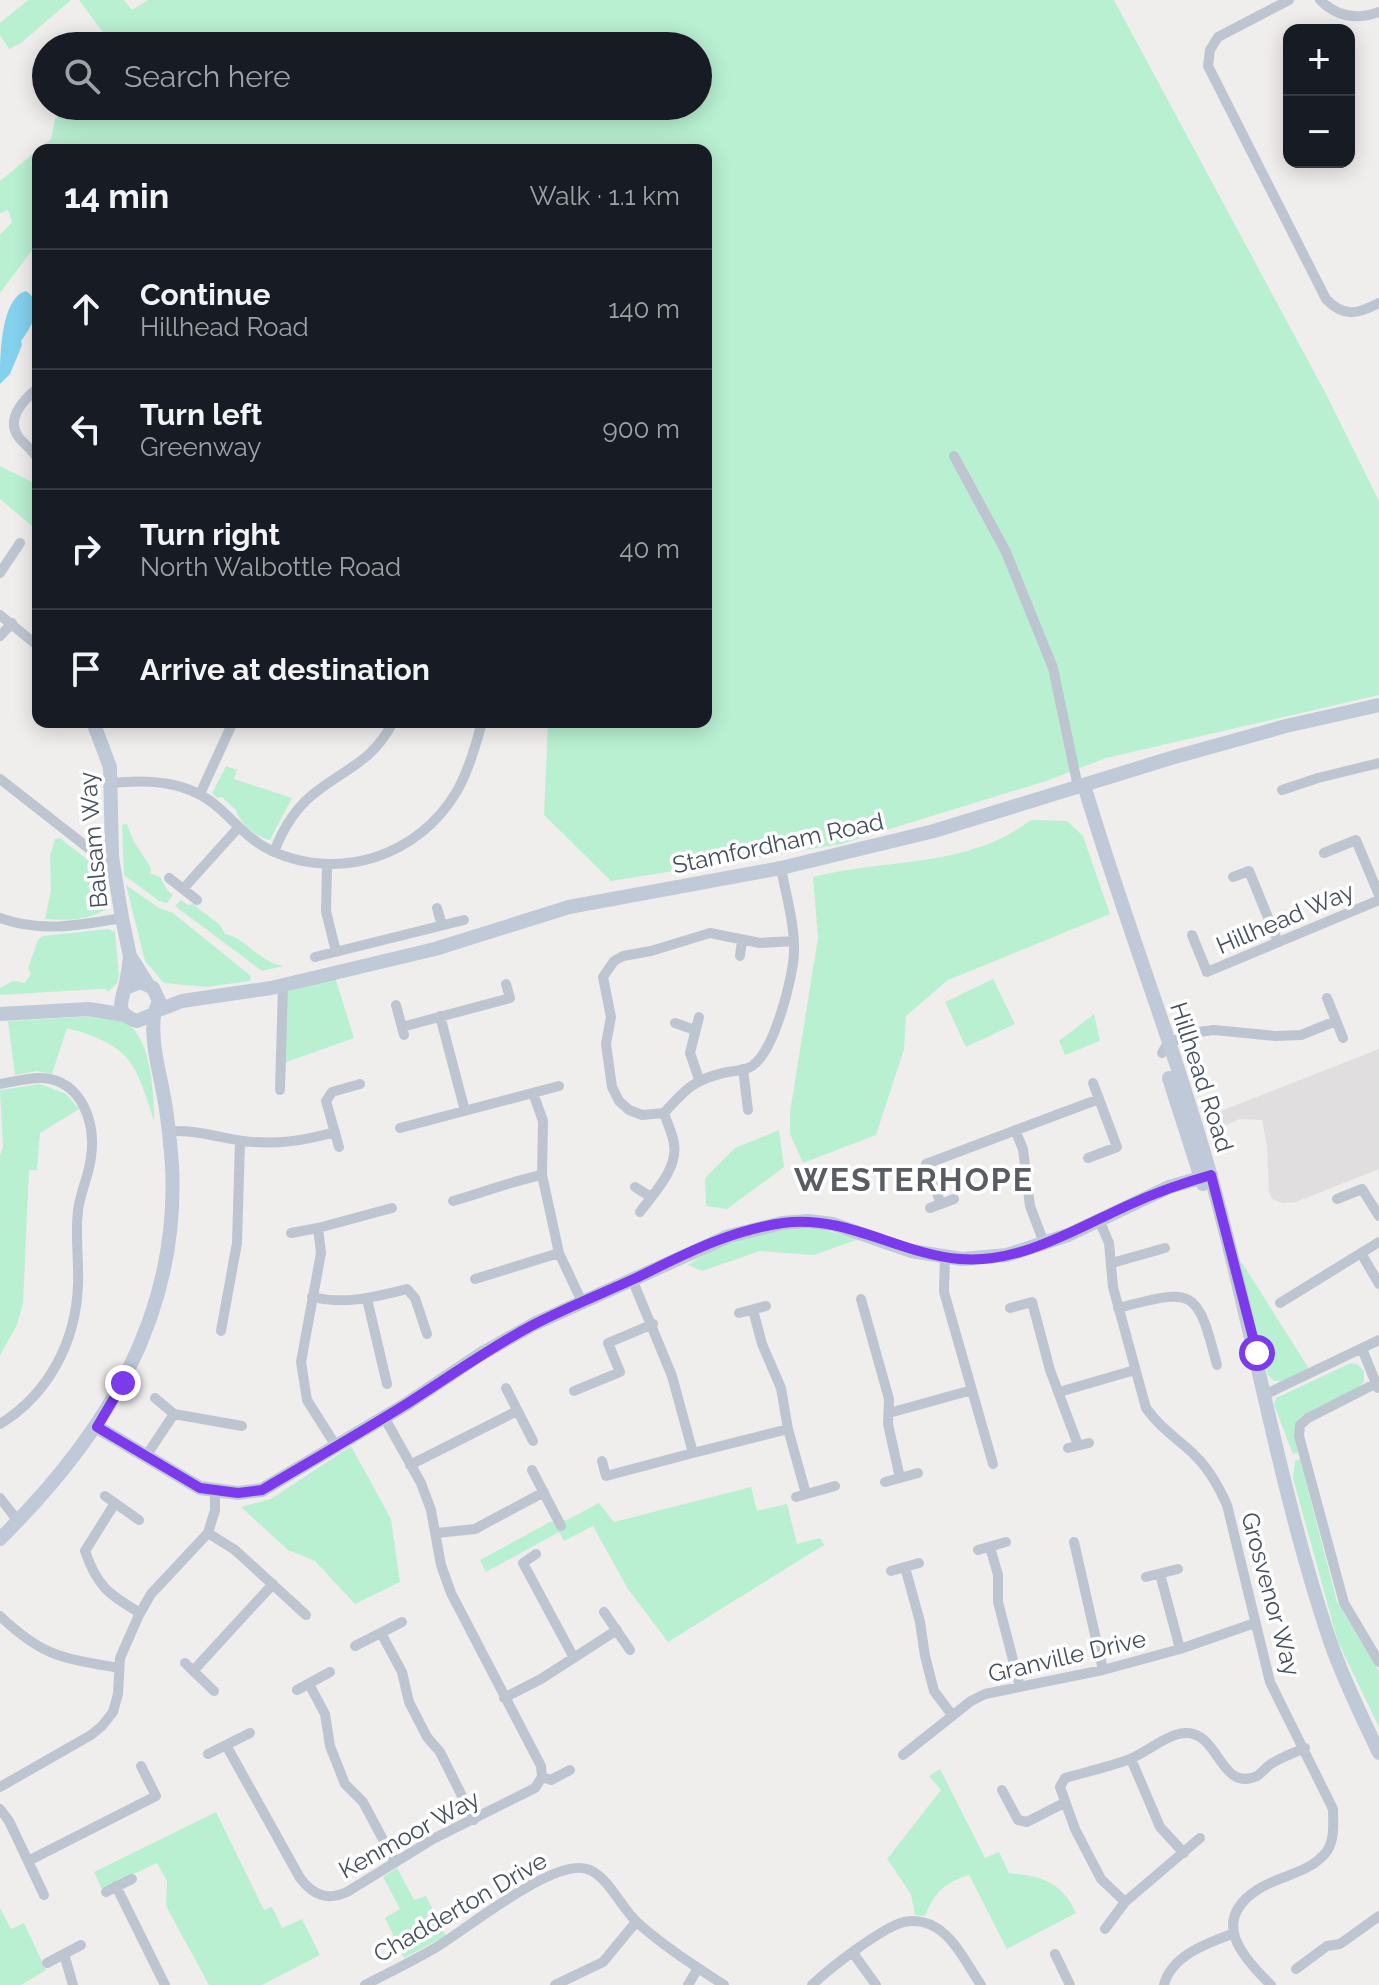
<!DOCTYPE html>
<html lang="en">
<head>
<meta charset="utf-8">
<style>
  :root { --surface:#171b24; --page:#20242c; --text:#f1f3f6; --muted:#9ea1a6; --line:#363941 }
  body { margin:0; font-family:Raleway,sans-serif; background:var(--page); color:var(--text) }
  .controls { position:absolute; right:24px; top:24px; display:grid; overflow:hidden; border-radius:16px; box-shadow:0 4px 20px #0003 }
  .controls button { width:72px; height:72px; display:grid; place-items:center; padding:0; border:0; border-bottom:2px solid var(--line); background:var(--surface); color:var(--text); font:40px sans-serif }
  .stop { position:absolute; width:24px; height:24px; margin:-18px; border:6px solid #7c3aed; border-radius:50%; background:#fff }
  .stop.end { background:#7c3aed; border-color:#fff; box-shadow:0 2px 8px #0008 }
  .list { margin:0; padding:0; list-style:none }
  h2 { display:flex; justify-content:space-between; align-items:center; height:104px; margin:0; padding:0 32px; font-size:34px }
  h2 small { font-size:26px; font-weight:400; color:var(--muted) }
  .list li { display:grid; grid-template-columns:52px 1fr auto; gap:24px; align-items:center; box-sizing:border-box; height:120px; padding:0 32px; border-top:2px solid var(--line) }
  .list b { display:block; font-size:30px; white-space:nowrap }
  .list p { margin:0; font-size:26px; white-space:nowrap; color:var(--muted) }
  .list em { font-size:26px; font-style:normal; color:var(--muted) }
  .icon { flex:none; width:44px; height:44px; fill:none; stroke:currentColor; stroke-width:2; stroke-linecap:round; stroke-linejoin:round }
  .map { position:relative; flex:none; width:1379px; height:1985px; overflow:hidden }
  .search { position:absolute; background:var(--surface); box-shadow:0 4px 20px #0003; left:32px; top:32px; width:680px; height:88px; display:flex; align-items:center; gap:20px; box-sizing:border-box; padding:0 28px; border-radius:44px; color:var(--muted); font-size:30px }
  .panel { position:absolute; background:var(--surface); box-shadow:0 4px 20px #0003; left:32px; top:144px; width:680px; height:584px; border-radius:16px }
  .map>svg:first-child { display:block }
</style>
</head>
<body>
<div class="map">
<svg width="1379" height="1985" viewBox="0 0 1379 1985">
  <rect width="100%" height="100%" fill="#f0eded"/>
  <path fill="#e1dedf" d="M1379 1049V1169L1296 1202 1283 1203 1272 1199 1269 1192 1267 1146 1262 1120 1240 1119 1214 1131 1208 1116Z"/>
  <path fill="#b9f0d2" d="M28 0H71L21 43 9 49 0 35V23Z
    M79 0H124L132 10 148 0H1114L1326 394 1379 501V695L1106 758 1046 781 841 844 611 881 544 815 548 722H706V150H38V242L0 293V235L12 222 8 210 0 213V181L51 139 55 119 68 106H698V46H113Z
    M0 466 38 485V531L0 499Z
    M226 766 237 770 234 779 292 798 270 840C257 838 239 823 236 810L222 797 217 798 212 793Z
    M1031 820 1067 821 1083 836 1110 914 948 980 906 1016 904 1049 876 1135 803 1163 790 1134V1112L818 938 813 877C886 858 967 869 1031 820Z
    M127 824 133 840 151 868 150 873 160 877 167 890 173 895 167 903 159 901 124 875 122 825Z
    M60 838 103 872 110 906C95 920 65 921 45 919L51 890 50 856 55 839Z
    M126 885 159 908 173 913 251 976 250 981 206 987 164 983 145 961Z
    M181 900 188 905 193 904 220 925 225 934C245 937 258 962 283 966L262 971 175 906Z
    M109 929 115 932 119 976 117 983 108 992 106 989H97L0 995V988L13 981 25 983 31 973 28 968 38 940 43 936Z
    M335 977 354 1038 284 1063 285 996 289 989Z
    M993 979 1015 1024 966 1047 945 1002Z
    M1094 1014 1100 1041 1065 1055 1059 1041Z
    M97 1016C105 1017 116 1017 123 1021 153 1036 153 1095 155 1123 135 1063 133 1046 67 1028L52 1074 37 1071 15 1075 8 1021Z
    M40 1084 66 1094 79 1109 40 1133 37 1170H29L23 1303 17 1325 0 1355V1156L3 1147 0 1090Z
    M779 1130 784 1167 727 1209 706 1206 705 1178 735 1148Z
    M813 1227 859 1239 814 1255 760 1251 702 1271 688 1265 725 1242 775 1230Z
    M1236 1259 1243 1264 1309 1369 1282 1381H1274L1268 1375Z
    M1351 1363 1358 1365 1364 1371V1382L1355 1390 1303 1415C1290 1427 1295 1438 1298 1453L1293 1454 1274 1405 1276 1398Z
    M351 1446 391 1519 400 1582 355 1604 315 1561 288 1550 241 1507 271 1499Z
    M1300 1459 1337 1602 1379 1671V1727L1338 1642 1293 1478 1295 1461Z
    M751 1487 757 1511 787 1504 797 1544 820 1538 824 1545 668 1642 628 1589 593 1526 564 1541 559 1532 486 1572 480 1560 550 1522 567 1520 599 1503 614 1522Z
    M940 1769 985 1858 999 1852 1009 1873C1044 1877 1060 1881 1076 1913L1007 1949 969 1875C944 1883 934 1893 925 1916L915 1915 911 1894 887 1859 941 1790 929 1776Z
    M216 1812 264 1910 272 1907 282 1928 302 1919 320 1955 262 1985H209L166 1906 167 1881 157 1863 102 1889 94 1872Z
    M397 1868 414 1900 426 1896 446 1936 404 1958 385 1918 400 1909 383 1877Z
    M0 1908 11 1929 24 1923 46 1970 21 1985H0Z"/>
  <path fill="#84d1ee" d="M26 291C45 303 32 327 21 341L22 345 10 374 0 384C0 360 0 298 26 291Z"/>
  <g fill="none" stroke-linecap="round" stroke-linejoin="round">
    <path stroke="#bdc6d0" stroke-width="10" d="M1289 0 1218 37 1210 50 1208 66 1326 299C1344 318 1358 314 1379 303
      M1320 0C1337 17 1357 20 1379 12
      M38 388C23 400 4 420 20 439 27 446 33 451 38 459
      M954 456 1006 552 1053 668 1078 787
      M0 573 20 543
      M0 615 38 646
      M0 636 12 623
      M0 779 96 854 112 857
      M111 783C150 779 190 781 220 809 237 824 250 841 272 851 340 882 419 856 457 791 469 770 476 745 482 722
      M1282 790 1318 778 1379 763
      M200 794 233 722
      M274 852C283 828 296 807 316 792 348 767 373 761 393 722
      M1324 853 1356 840 1379 895
      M327 866 326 911 336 952
      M781 868C786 895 795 925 794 953 793 978 774 1052 752 1066 744 1071 732 1071 723 1073 693 1080 684 1091 664 1113L642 1115 629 1110 619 1101 612 1087 606 1044 611 1017 603 977 614 961 623 956 651 951 710 933 760 943 794 941
      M1233 877 1249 871 1278 942
      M169 878 197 900
      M183 889 238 828
      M437 908 442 925
      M0 918C41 933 81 925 122 918
      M1192 935 1207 972 1379 900
      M740 956 742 940
      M315 957 464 920
      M1327 998 1343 1038
      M396 1005 404 1035
      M440 1016 465 1111
      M699 1017 690 1053 699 1079
      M675 1023 695 1030
      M402 1027 510 998 506 984
      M1168 1043 1198 1032 1214 1030 1276 1036 1301 1035 1336 1021
      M1162 1053 1168 1043
      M743 1069 748 1110
      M1093 1083 1099 1099
      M0 1084C13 1082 29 1077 43 1078 82 1081 96 1123 91 1157 89 1176 80 1192 78 1211 75 1236 79 1260 78 1285 76 1341 49 1394 0 1424
      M280 1090 283 986
      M533 1093 543 1121 542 1175 559 1253 582 1302
      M400 1128 559 1086
      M1015 1130 1023 1149 1030 1206 1044 1243
      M169 1131C199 1130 215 1137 243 1141 276 1145 303 1141 335 1132
      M339 1147 326 1101 332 1092 360 1084
      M635 1187 651 1197
      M1337 1199 1362 1189 1379 1216
      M453 1201C483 1193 511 1181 542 1175
      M941 1204 926 1164 1099 1099 1117 1147 1088 1158
      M930 1208 954 1199
      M640 1212C654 1193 678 1169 674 1144 673 1134 667 1123 664 1113
      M1099 1220 1109 1243 1113 1287 1146 1408C1158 1425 1172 1435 1187 1448 1206 1464 1217 1483 1227 1505L1270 1682 1333 1809C1333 1823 1335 1839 1327 1851 1310 1874 1279 1875 1257 1890 1210 1921 1242 1957 1271 1985
      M318 1228 321 1253 301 1362 307 1400 336 1446
      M291 1233 318 1228 392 1208
      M1361 1253 1379 1284
      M945 1257 944 1292 993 1464
      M1112 1263 1165 1248
      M475 1279 559 1253
      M632 1279 672 1376 693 1453 788 1429
      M312 1297C346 1305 374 1297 407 1289L415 1298 427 1334
      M367 1299 387 1384
      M861 1299 889 1399 888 1424 900 1478
      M1280 1303 1379 1242
      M1010 1308 1032 1302 1050 1370 1078 1445
      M1118 1308C1195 1288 1197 1288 1217 1365
      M753 1310 762 1344 781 1388 788 1429 806 1494
      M739 1313 766 1306
      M221 1331 237 1243 240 1141
      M1362 1349 1378 1388
      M1377 1383 1308 1418 1300 1425 1299 1436 1344 1603 1379 1662
      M506 1388 533 1441
      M574 1391 620 1372 608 1343 653 1324
      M1059 1392 1135 1370
      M1264 1395 1379 1340
      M155 1398 174 1414 242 1426
      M889 1413 972 1390
      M1068 1448 1089 1443
      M146 1456 174 1414
      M602 1461 606 1476 693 1453
      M410 1465 517 1411
      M532 1470 561 1526
      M885 1482 918 1473
      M105 1496 139 1520
      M796 1497 835 1486
      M0 1498 18 1521
      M115 1503 85 1551C97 1586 108 1594 140 1613
      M208 1533 235 1550 306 1615
      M437 1533 475 1529 544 1492
      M1074 1542 1103 1670
      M990 1547 998 1575V1602L1020 1687
      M978 1550 1006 1542
      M536 1554 523 1563 574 1658
      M905 1567 920 1622 925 1656 934 1691 952 1715
      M891 1571 919 1563
      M1160 1574 1180 1649
      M1146 1577 1178 1569
      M604 1612 630 1650
      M0 1616C43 1657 62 1658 119 1668
      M381 1633 402 1672 409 1702 427 1737 440 1752 474 1820
      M355 1646 402 1622
      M185 1663 214 1691
      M193 1671 273 1584
      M309 1684 325 1714 330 1746 345 1784 363 1802 395 1862
      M297 1690 330 1672
      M504 1698 541 1679 617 1630
      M226 1745 300 1878C313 1895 327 1901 347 1892L433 1839 535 1788 542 1777 541 1766 451 1593 441 1565 431 1510 421 1483 384 1417
      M208 1754 250 1733
      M903 1755 971 1701 985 1694 1103 1670 1180 1649 1255 1623
      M1131 1759 1160 1827 1184 1853
      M542 1777 551 1780 570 1770
      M0 1787 91 1735 102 1726 113 1712 118 1694 120 1658 139 1615 151 1594 208 1533 215 1510V1492
      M1002 1790 1018 1820 1027 1822 1064 1803
      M0 1809 9 1821 44 1895
      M28 1861 156 1796 141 1766
      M116 1886 165 1985
      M106 1892 132 1879
      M1125 1902 1101 1879 1075 1829 1060 1787 1065 1778C1086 1772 1109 1767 1130 1759 1147 1752 1167 1734 1185 1733 1219 1731 1220 1793 1257 1776 1262 1773 1266 1767 1271 1764 1281 1757 1294 1753 1305 1748
      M1105 1929 1125 1902 1200 1838
      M853 1953 876 1985
      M64 1954 73 1985
      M1055 1954 1070 1985
      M47 1963 81 1945
      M1296 1969 1327 1946 1340 1944 1379 1916
      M365 1985C388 1973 413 1961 435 1948 466 1930 557 1854 590 1870 611 1880 621 1909 639 1924 665 1947 695 1966 724 1985
      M555 1985 603 1962 636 1922
      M688 1985 698 1968
      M812 1985C830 1968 881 1928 904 1922 914 1920 926 1922 935 1927 955 1938 968 1966 981 1985
      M1164 1985C1171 1956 1207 1943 1232 1934"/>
    <path stroke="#bfc9d7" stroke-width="14" d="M93 722 110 767 112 857 122 918 130 956 147 983
      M1084 785C1123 917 1174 1045 1211 1177 1254 1331 1279 1490 1330 1641 1343 1679 1362 1717 1379 1753
      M125 988 141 982 153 988 159 1001 154 1014 137 1021C113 1013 122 1001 126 983 128 975 129 965 130 956
      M156 1011 182 1001 271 988 435 949 569 907 781 868 934 831 1171 758 1286 726 1379 705
      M0 1014 89 1009 125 1015
      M1169 1078 1203 1184
      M97 1427 200 1488 238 1493 262 1490 405 1405 481 1354 534 1324 729 1236 782 1223 808 1221 833 1224 911 1251 962 1259 1007 1255 1068 1235 1169 1187 1211 1175
      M0 1539C104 1436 180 1317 172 1165 170 1140 168 1116 163 1092 158 1066 151 1042 154 1014"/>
  </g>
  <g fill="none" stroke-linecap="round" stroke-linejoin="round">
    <path stroke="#7c3aed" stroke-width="10" d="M123 1383 97 1427 200 1488 238 1493 262 1490C311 1461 360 1433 408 1403 449 1377 488 1349 531 1326 565 1308 601 1294 636 1278 683 1255 730 1230 783 1223 845 1214 899 1254 960 1259 1021 1264 1077 1228 1131 1204 1157 1192 1183 1183 1211 1175L1257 1353"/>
  </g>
  <g text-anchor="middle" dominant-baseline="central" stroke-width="7" stroke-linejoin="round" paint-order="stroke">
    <g font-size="24" fill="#454f5b" stroke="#fff">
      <text transform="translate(93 840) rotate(-95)">Balsam Way</text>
      <text transform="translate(778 843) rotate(-12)">Stamfordham Road</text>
      <text transform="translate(1285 918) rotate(-23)">Hillhead Way</text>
      <text transform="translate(1202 1077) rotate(72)">Hillhead Road</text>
      <text transform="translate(1271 1594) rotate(75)">Grosvenor Way</text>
      <text transform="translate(1067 1656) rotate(-13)">Granville Drive</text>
      <text transform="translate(409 1834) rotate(-29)">Kenmoor Way</text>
      <text transform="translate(460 1907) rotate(-30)">Chadderton Drive</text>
    </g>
    <g font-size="32" font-weight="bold" letter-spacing="2" fill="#595d62" stroke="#fff">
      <text x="914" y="1179">WESTERHOPE</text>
    </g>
  </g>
</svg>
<div class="controls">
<button>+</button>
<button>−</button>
</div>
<div class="stop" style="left:1257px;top:1353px"></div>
<div class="stop end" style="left:123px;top:1383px"></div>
<div class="search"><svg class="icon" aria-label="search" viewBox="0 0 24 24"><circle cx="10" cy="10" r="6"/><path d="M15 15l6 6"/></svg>Search here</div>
<section class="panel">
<h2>14 min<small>Walk · 1.1 km</small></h2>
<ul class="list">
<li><svg class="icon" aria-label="ahead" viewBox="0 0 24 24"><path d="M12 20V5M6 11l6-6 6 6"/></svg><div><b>Continue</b><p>Hillhead Road</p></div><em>140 m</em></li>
<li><svg class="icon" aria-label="left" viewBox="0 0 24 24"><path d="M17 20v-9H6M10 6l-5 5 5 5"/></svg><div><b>Turn left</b><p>Greenway</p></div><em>900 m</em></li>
<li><svg class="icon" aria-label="right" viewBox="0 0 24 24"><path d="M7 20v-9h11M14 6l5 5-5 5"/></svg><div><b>Turn right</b><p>North Walbottle Road</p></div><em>40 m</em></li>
<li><svg class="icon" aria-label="arrive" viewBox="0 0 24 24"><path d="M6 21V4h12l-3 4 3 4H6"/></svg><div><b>Arrive at destination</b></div></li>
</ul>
</section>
</div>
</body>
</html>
